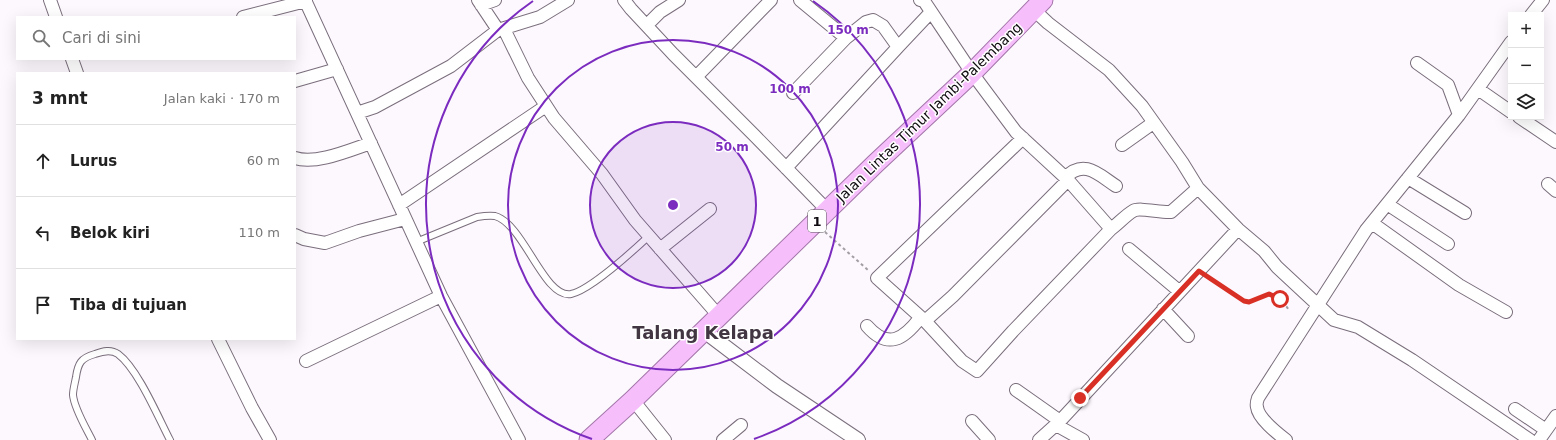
<!DOCTYPE html>
<html lang="id">
<head>
<meta charset="utf-8">
<style>
  :root { --surface:#fff; --page:#f6f6f6; --text:#222; --muted:#767676; --line:#e0e0e0 }
  body { margin:0; font-family:"DejaVu Sans",sans-serif; background:var(--page); color:var(--text) }
  .controls { position:absolute; right:12px; top:12px; display:grid; overflow:hidden; border-radius:0px; box-shadow:0 4px 16px #0002 }
  .controls button { width:36px; height:36px; display:grid; place-items:center; padding:0; border:0; border-bottom:1px solid var(--line); background:var(--surface); color:var(--text); font:20px sans-serif }
  .stop { position:absolute; width:12px; height:12px; margin:-9px; border:3px solid #d93025; border-radius:50%; background:#fff }
  .stop.end { background:#d93025; border-color:#fff; box-shadow:0 1px 4px #0008 }
  .list { margin:0; padding:0; list-style:none }
  h2 { display:flex; justify-content:space-between; align-items:center; height:52px; margin:0; padding:0 16px; font-size:17px }
  h2 small { font-size:13px; font-weight:400; color:var(--muted) }
  .list li { display:grid; grid-template-columns:26px 1fr auto; gap:12px; align-items:center; box-sizing:border-box; height:72px; padding:0 16px; border-top:1px solid var(--line) }
  .list b { display:block; font-size:15px; white-space:nowrap }
  .list em { font-size:13px; font-style:normal; color:var(--muted) }
  .icon { flex:none; width:22px; height:22px; fill:none; stroke:currentColor; stroke-width:2; stroke-linecap:round; stroke-linejoin:round }
  .map { position:relative; flex:none; width:1556px; height:440px; overflow:hidden }
  .search { position:absolute; background:var(--surface); box-shadow:0 4px 16px #0002; left:16px; top:16px; width:280px; height:44px; display:flex; align-items:center; gap:10px; box-sizing:border-box; padding:0 14px; border-radius:0px; color:var(--muted); font-size:15px }
  .panel { position:absolute; background:var(--surface); box-shadow:0 4px 16px #0002; left:16px; top:72px; width:280px; height:268px; border-radius:0px }
  .map>svg:first-child { display:block }
</style>
</head>
<body>
<div class="map">
<svg width="1556" height="440" viewBox="0 0 1556 440">
  <rect width="100%" height="100%" fill="#fdf8fe"/>
  <g fill="none" stroke-linecap="round" stroke-linejoin="round">
    <g stroke="#7a6e7c" stroke-width="8">
      <path id="service" d="M416 242 477 217C483 216 489 215 495 216 524 224 544 299 571 294 590 290 634 250 649 236
        M92 440C86 428 74 408 73 395 73 389 75 383 76 377 78 363 81 358 95 354 103 351 111 349 118 354 138 369 158 417 170 440"/>
    </g>
    <g stroke="#7a6e7c" stroke-width="14">
      <path id="minor" d="M50 0 56 17
        M305 0 441 296 519 440
        M478 0 498 30
        M624 0 631 9 673 54 755 136 828 211
        M800 0 846 38
        M920 0 924 1 972 73 1016 132 1068 180 1111 229C1118 224 1126 215 1133 211 1139 207 1161 213 1171 212L1198 188
        M481 5 495 0
        M1034 10 1048 23 1109 70 1142 106 1182 162 1198 188 1238 229 1264 251 1277 267 1334 320 1358 327 1412 360 1530 440
        M1531 15 1543 0
        M243 17 306 1
        M647 25 660 12 679 0
        M504 29 528 78 554 118 602 174 635 220 719 316
        M72 59 77 73
        M1417 63 1448 85 1459 115
        M696 77 771 0
        M295 81 337 69
        M1478 89 1511 112
        M793 93 846 38 866 22 873 20 883 26 898 47 931 12
        M357 113 375 107 451 66 498 30 540 17 568 0
        M1519 117 1556 142
        M1023 138 877 278 925 321 962 361 977 371 1013 331 1111 229
        M1122 145 1153 123
        M295 158C316 165 350 150 371 143
        M786 168 898 47
        M1065 178C1084 158 1099 175 1116 186
        M1408 178 1465 213
        M1548 184 1556 191
        M1387 204 1448 244
        M399 205 546 106
        M1372 223 1459 285 1506 312
        M295 235 304 239 325 243 359 231 405 219
        M660 249 710 209
        M1129 249 1179 291
        M1163 309 1188 336
        M925 321 953 296 1068 180
        M867 326C888 350 904 339 920 318
        M218 339 252 408 270 440
        M306 361 441 296
        M1016 390 1060 421 1238 229
        M633 400 665 440
        M1515 409 1546 430
        M972 421 989 440
        M1056 425 1083 440
        M723 440 741 425
        M1039 440 1060 421
        M1286 440C1277 433 1258 418 1257 407 1256 404 1257 401 1258 398L1366 230 1459 115 1511 42
        M1539 440 1556 416"/>
    </g>
    <g stroke="#7a6e7c" stroke-width="16">
      <path id="tertiary" d="M703 330 777 386 858 440"/>
    </g>
    <g stroke="#a375a9" stroke-width="21">
      <path id="trunk" d="M589 440 633 400 875 164 972 73 1043 0"/>
    </g>
    <path stroke="#a29ea3" stroke-width="2" stroke-dasharray="3 3" stroke-linecap="butt" d="M825 232 869 271
      M1208 278 1246 301C1268 299 1271 284 1289 310"/>
    <use href="#service" stroke="#fff" stroke-width="6"/>
    <use href="#minor" stroke="#fff" stroke-width="12"/>
    <use href="#tertiary" stroke="#fff" stroke-width="14"/>
    <use href="#trunk" stroke="#f6bffc" stroke-width="19"/>
  </g>
  <g fill="none" stroke-linecap="round" stroke-linejoin="round">
    <path stroke="#d93025" stroke-width="5" d="M1080 398 1199 271 1244 301 1249 302 1269 294 1280 299"/>
  </g>
  <circle cx="673" cy="205" r="83" fill="#7b2cbf" fill-opacity=".12"/>
  <g fill="none" stroke="#7b2cbf" stroke-width="2">
    <circle cx="673" cy="205" r="83"/>
    <circle cx="673" cy="205" r="165"/>
    <path d="M592 439A248 248 0 0 1 533 1M813 1A248 248 0 0 1 754 439"/>
  </g>
  <g text-anchor="middle" dominant-baseline="central" stroke-width="3" stroke-linejoin="round" paint-order="stroke">
    <rect fill="#fff" stroke="#565457" stroke-width="1" x="808" y="210" width="18" height="22" rx="3"/>
    <g font-size="13" font-weight="bold" fill="#0e0a0f">
      <text x="817" y="221">1</text>
    </g>
    <g font-size="14" fill="#0e0a0f" stroke="#fff">
      <text transform="translate(929 112) rotate(-44)">Jalan Lintas Timur Jambi-Palembang</text>
    </g>
    <g font-size="18" font-weight="bold" fill="#413642" stroke="#fff">
      <text x="703" y="332">Talang Kelapa</text>
    </g>
  </g>
  <circle cx="673" cy="205" r="6" fill="#7b2cbf" stroke="#fff" stroke-width="2"/>
  <g font-size="12" text-anchor="middle" font-weight="bold" fill="#7b2cbf" stroke="#fff" stroke-width="3" stroke-linejoin="round" paint-order="stroke">
    <text x="848" y="34">150 m</text>
    <text x="790" y="93">100 m</text>
    <text x="732" y="151">50 m</text>
  </g>
</svg>
<div class="controls">
<button>+</button>
<button>−</button>
<button><svg class="icon" aria-label="layers" viewBox="0 0 24 24"><path d="M12 4l9 5-9 5-9-5zM3 14l9 5 9-5"/></svg></button>
</div>
<div class="stop" style="left:1280px;top:299px"></div>
<div class="stop end" style="left:1080px;top:398px"></div>
<div class="search"><svg class="icon" aria-label="search" viewBox="0 0 24 24"><circle cx="10" cy="10" r="6"/><path d="M15 15l6 6"/></svg>Cari di sini</div>
<section class="panel">
<h2>3 mnt<small>Jalan kaki · 170 m</small></h2>
<ul class="list">
<li><svg class="icon" aria-label="ahead" viewBox="0 0 24 24"><path d="M12 20V5M6 11l6-6 6 6"/></svg><div><b>Lurus</b></div><em>60 m</em></li>
<li><svg class="icon" aria-label="left" viewBox="0 0 24 24"><path d="M17 20v-9H6M10 6l-5 5 5 5"/></svg><div><b>Belok kiri</b></div><em>110 m</em></li>
<li><svg class="icon" aria-label="arrive" viewBox="0 0 24 24"><path d="M6 21V4h12l-3 4 3 4H6"/></svg><div><b>Tiba di tujuan</b></div></li>
</ul>
</section>
</div>
</body>
</html>
